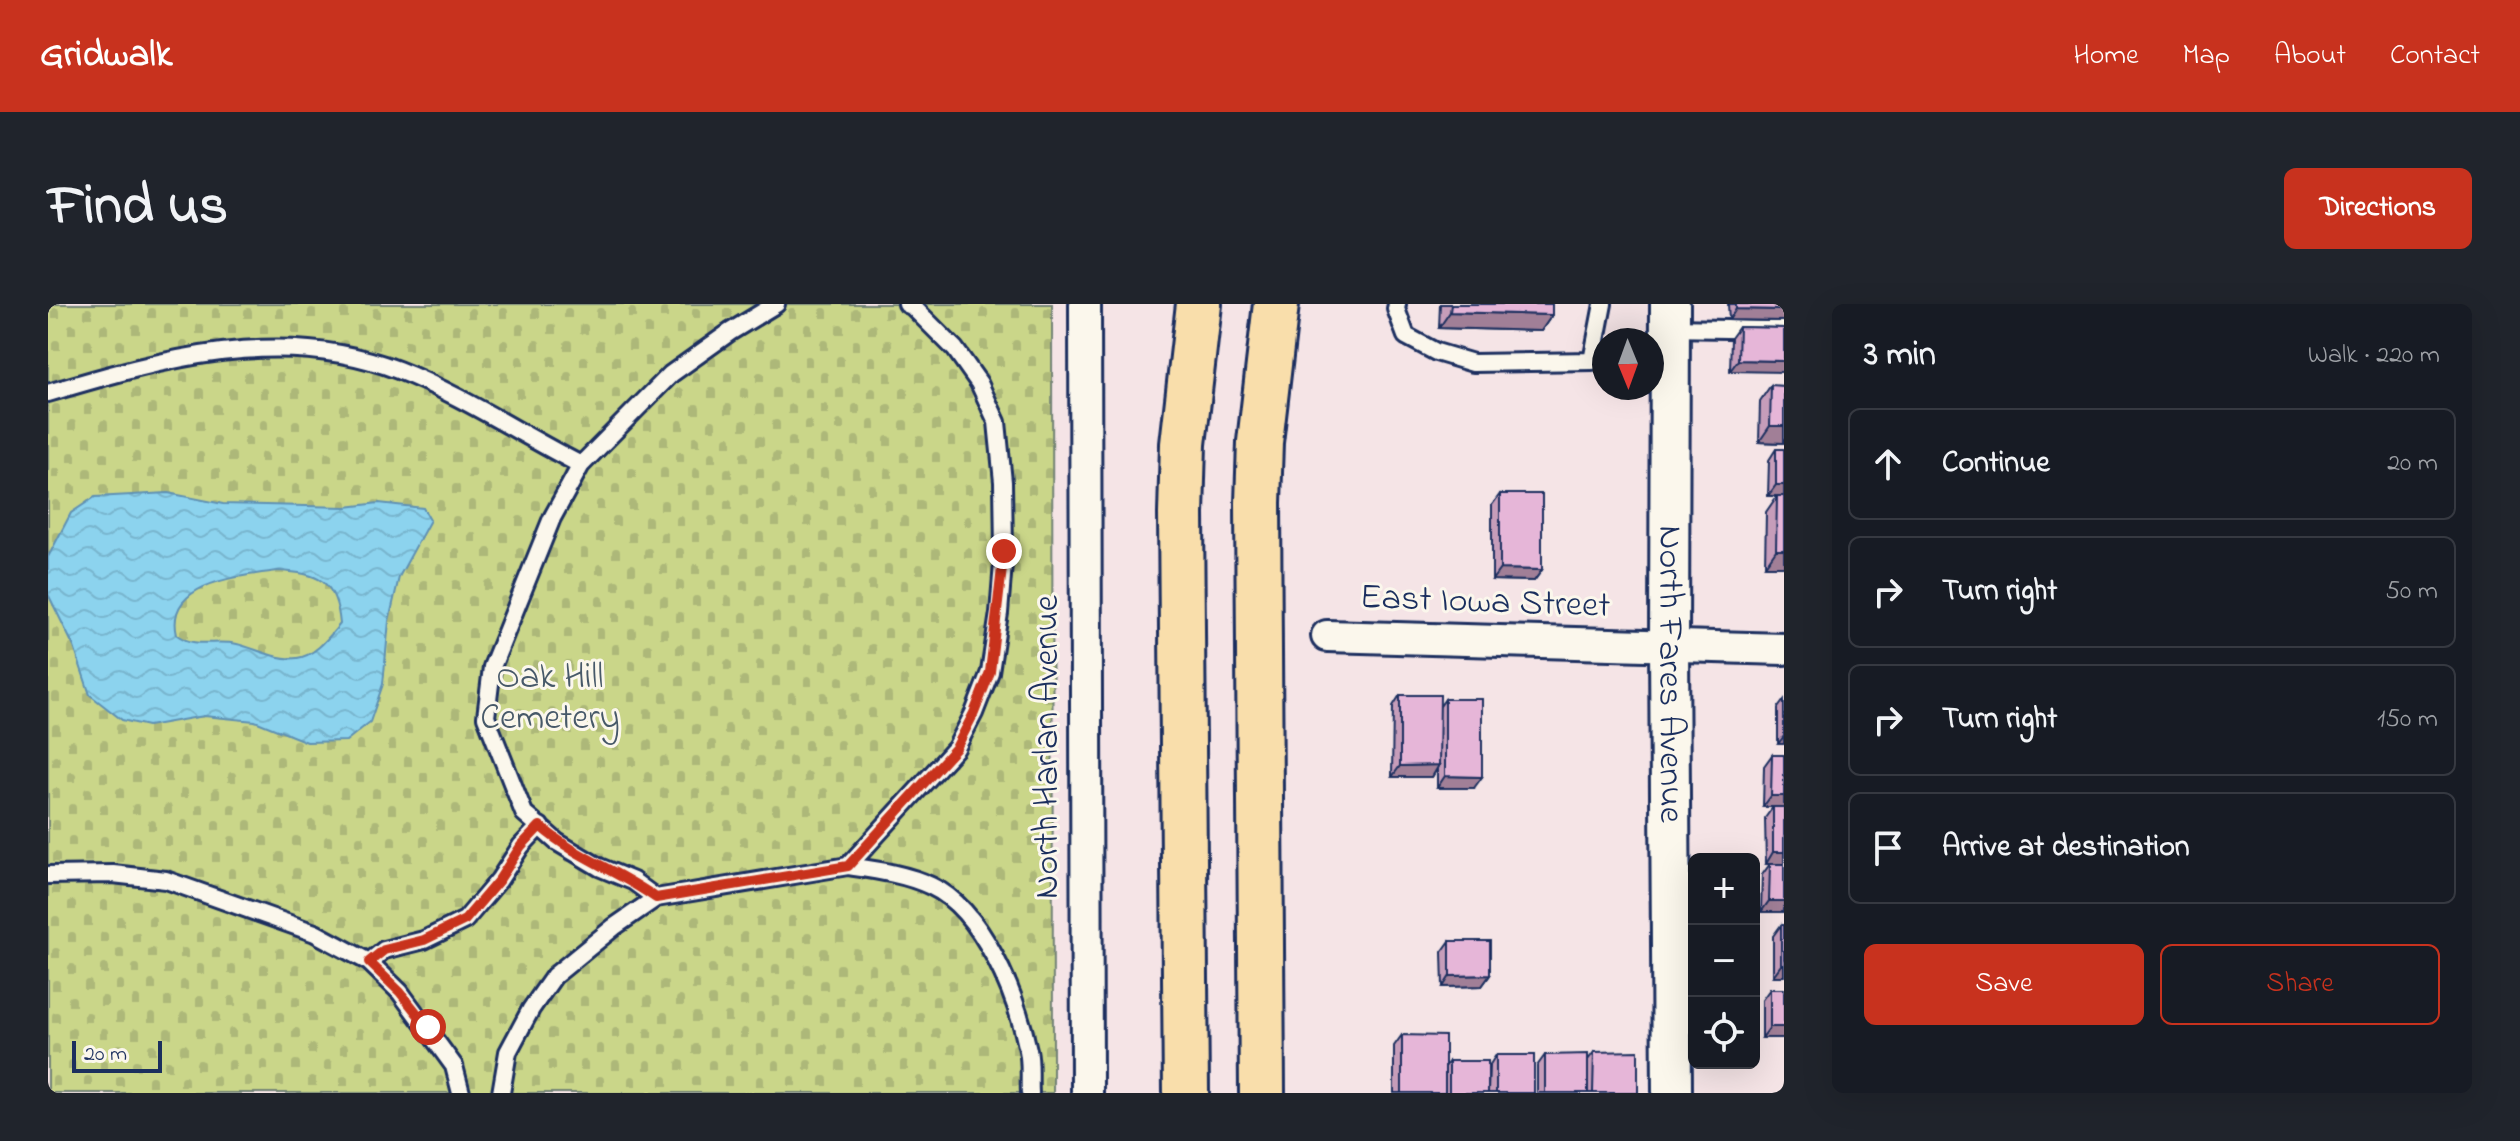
<!DOCTYPE html>
<html lang="en">
<head>
<meta charset="utf-8">
<style>
  :root { --surface:#171b24; --page:#20242c; --text:#f1f3f6; --muted:#9ea1a6; --line:#363941; --accent:#c8321e }
  body { margin:0; font-family:"Indie Flower",sans-serif; background:var(--page); color:var(--text) }
  .controls { position:absolute; right:24px; bottom:24px; display:grid; overflow:hidden; border-radius:12px; box-shadow:0 8px 32px #0002 }
  .controls button { width:72px; height:72px; display:grid; place-items:center; padding:0; border:0; border-bottom:2px solid var(--line); background:var(--surface); color:var(--text); font:40px sans-serif }
  .compass { position:absolute; left:1544px; top:24px; width:72px; height:72px; border-radius:50%; background:var(--surface); box-shadow:0 8px 32px #0002; rotate:179deg }
  .scale { position:absolute; left:24px; bottom:20px; width:90px; box-sizing:border-box; padding-left:8px; border:4px solid #1b2f5e; border-top:0; font-size:22px; line-height:28px; white-space:nowrap; color:#1b2f5e; -webkit-text-stroke:6px #fbf7ec; paint-order:stroke }
  .stop { position:absolute; width:24px; height:24px; margin:-18px; border:6px solid #c8321e; border-radius:50%; background:#fff }
  .stop.end { background:#c8321e; border-color:#fff; box-shadow:0 2px 8px #0008 }
  .list { margin:0; padding:0; list-style:none }
  h2 { display:flex; justify-content:space-between; align-items:center; height:104px; margin:0; padding:0 32px; font-size:34px }
  h2 small { font-size:26px; font-weight:400; color:var(--muted) }
  .list li { display:grid; grid-template-columns:52px 1fr auto; gap:24px; align-items:center; box-sizing:border-box; height:112px; margin:0 16px 16px; padding:0 16px; border:2px solid var(--line); border-radius:12px }
  .list b { display:block; font-size:30px; white-space:nowrap }
  .list em { font-size:26px; font-style:normal; color:var(--muted) }
  .actions { display:flex; gap:16px; padding:24px 32px }
  .actions a { flex:1; padding:18px 0; border:2px solid var(--accent); border-radius:12px; text-align:center; font-size:28px; color:var(--accent) }
  .actions .main { background:var(--accent); color:#fff }
  .icon { flex:none; width:44px; height:44px; fill:none; stroke:currentColor; stroke-width:2; stroke-linecap:round; stroke-linejoin:round }
  .map { position:relative; flex:none; width:1736px; height:789px; overflow:hidden; border-radius:12px }
  header { display:flex; align-items:center; gap:48px; box-sizing:border-box; height:112px; padding:0 40px; background:var(--accent); color:#fff }
  header strong { font-size:38px }
  nav { display:flex; gap:44px; margin-inline-start:auto; font-size:28px }
  .intro { display:flex; align-items:center; justify-content:space-between; box-sizing:border-box; height:192px; padding:0 48px }
  h1 { margin:0; font-size:56px }
  .button { padding:20px 36px; border-radius:12px; background:var(--accent); color:#fff; font-size:28px; font-weight:700 }
  main { display:flex; gap:48px; padding:0 48px }
  aside { flex:1; background:var(--surface); border-radius:12px; box-shadow:0 8px 32px #0002 }
  .map>svg:first-child { display:block }
</style>
</head>
<body>
<header>
<strong>Gridwalk</strong>
<nav><a>Home</a><a>Map</a><a>About</a><a>Contact</a></nav>
</header>
<div class="intro"><h1>Find us</h1><a class="button">Directions</a></div>
<main>
<div class="map">
<svg width="1736" height="789" viewBox="0 0 1736 789">
  <defs>
    <pattern id="cemetery-stones" width="16" height="16" patternUnits="userSpaceOnUse" patternTransform="scale(2)"><rect width="16" height="16" fill="#cad689"/><path d="M2 7V4a2 2 0 0 1 4 0v3zM10 15v-3a2 2 0 0 1 4 0v3z" fill="#adb879"/></pattern>
    <pattern id="water-waves" width="16" height="10" patternUnits="userSpaceOnUse" patternTransform="scale(2)"><rect width="16" height="10" fill="#8cd3ee"/><path d="M0 5q4-4 8 0t8 0" fill="none" stroke="#78b5ce"/></pattern>
  </defs>
  <rect width="100%" height="100%" fill="#f5e4e6"/>
  <filter id="ink" filterUnits="userSpaceOnUse"><feTurbulence type="fractalNoise" baseFrequency=".0125" numOctaves="2"/><feDisplacementMap in="SourceGraphic" scale="16" xChannelSelector="R" yChannelSelector="G"/><feConvolveMatrix kernelMatrix="1 2 1 2 8 2 1 2 1" color-interpolation-filters="sRGB"/></filter>
  <g filter="url(#ink)">
    <path fill="url(#cemetery-stones)" stroke="#728274" stroke-width="2" d="M0 0H1004L1005 789H0Z"/>
    <path fill="url(#water-waves)" stroke="#5f91b4" stroke-width="2" fill-rule="evenodd" d="M120 189 175 200 298 203 331 199 375 204 382 216 351 273 341 317 335 380 322 418 298 437 259 438 207 417 156 412 100 422 74 416 42 391 26 343 0 290V253L23 209 47 193ZM230 267C271 269 288 276 292 320 281 333 267 352 249 354 229 357 207 344 189 340 166 335 148 345 129 331 116 277 194 272 230 267Z"/>
    <g fill="none" stroke-linecap="round" stroke-linejoin="round">
      <g stroke="#1b2f5e" stroke-width="22">
        <path id="service" d="M1349 0 1348 5 1358 32 1388 48 1425 59 1544 57 1555 0
          M1622 24 1736 26
          M0 89C114 55 234 21 350 66 414 91 472 130 533 161
          M800 562 908 444 926 409 942 368 951 309 956 247 955 178 949 118 931 79 907 45 864 2 859 0
          M0 571 65 570 118 576 267 629 321 658 352 688 406 762 413 789
          M608 594 585 577 551 563 509 538 476 509 438 413 444 363 504 214 533 161 623 70 682 28 728 0
          M321 658 336 646 376 636 417 616 451 576 473 542 492 522
          M453 789 460 748 483 705 506 672 566 623 608 594 800 562C827 566 858 570 883 582 935 606 969 693 980 746 983 760 981 775 982 789"/>
      </g>
      <g stroke="#1b2f5e" stroke-width="36">
        <path id="minor" d="M1037 0 1039 789
          M1279 332 1736 345"/>
      </g>
      <g stroke="#1b2f5e" stroke-width="44">
        <g id="tertiary">
          <path id="s1" d="M1622 0 1621 343 1624 789"/>
        </g>
      </g>
      <g stroke="#1b2f5e" stroke-width="50">
        <path id="trunk" d="M1138 789 1133 210 1135 140 1151 0
          M1214 789 1210 199 1212 138 1228 0"/>
      </g>
      <use href="#service" stroke="#fbf7ec" stroke-width="16"/>
      <use href="#minor" stroke="#fbf7ec" stroke-width="30"/>
      <use href="#tertiary" stroke="#fbf7ec" stroke-width="38"/>
      <use href="#trunk" stroke="#f9deab" stroke-width="44"/>
    </g>
    <path fill="#c69dba" stroke="#1b2f5e" stroke-width="2" d="M1392 0H1504V11L1493 27 1391 24Z
      M1680 0H1736V17L1681 16Z
      M1691 23 1736 24 1682 67 1683 34Z
      M1723 81 1736 139 1711 138 1712 97Z
      M1728 145H1736V262H1717L1718 208 1729 192H1720L1721 156Z
      M1452 190 1494 266 1486 277 1444 276V201Z
      M1352 391 1392 402 1397 395 1426 484H1389V465L1384 473H1344L1345 402Z
      M1736 396V440H1730V404Z
      M1724 451 1736 560H1718L1717 514 1725 503H1715L1716 462Z
      M1722 560 1736 608H1713L1714 571Z
      M1733 621 1736 672H1725V632Z
      M1402 637 1442 671 1434 682 1395 683 1394 648Z
      M1722 685 1736 734H1714V696Z
      M1354 731 1397 763 1401 757 1440 789H1346V742Z
      M1546 748 1590 789H1489V762L1497 751 1540 756Z
      M1448 751 1486 789H1440L1441 762Z"/>
    <path fill="#a17f97" stroke="#1b2f5e" stroke-width="2" d="M1688 5 1736 6V17L1681 16Z
      M1402 8 1504 11 1493 27 1391 24Z
      M1690 56 1736 57V68L1682 67Z
      M1722 122H1736V139L1711 138Z
      M1728 181H1736V192H1720Z
      M1728 246H1736V262H1717Z
      M1452 265 1494 266 1486 277 1444 276Z
      M1736 432V440H1730Z
      M1391 461 1384 473H1344L1352 462Z
      M1397 472 1434 473 1426 484H1389Z
      M1723 492H1736V503H1715Z
      M1725 548H1736V560H1718Z
      M1721 597H1736V608H1713Z
      M1733 661H1736V672H1725Z
      M1442 671 1434 682 1395 683 1402 672Z
      M1722 723H1736V734H1714Z"/>
    <path fill="#e6b6d8" stroke="#1b2f5e" stroke-width="2" d="M1403 0H1504V11L1402 8Z
      M1688 0H1736V6L1688 5Z
      M1691 23 1736 24V57L1690 56Z
      M1723 81 1736 82V122H1722Z
      M1728 145H1736V181H1728Z
      M1452 190H1494V266L1452 265Z
      M1729 192H1736V246H1728Z
      M1352 391H1392L1391 461 1352 462Z
      M1397 395H1434V473L1397 472Z
      M1724 451H1736V492H1723Z
      M1725 503H1736V548H1725Z
      M1722 560H1736V597H1721Z
      M1733 621H1736V661H1733Z
      M1402 637H1442V671L1402 672Z
      M1722 685H1736V723H1722Z
      M1354 731 1397 732V789H1354Z
      M1590 747V789H1545L1546 748Z
      M1540 750V789H1497V751Z
      M1448 751H1486V789H1448Z
      M1401 757H1440V789H1401Z"/>
  </g>
  <g fill="none" stroke-linecap="round" stroke-linejoin="round" filter="url(#ink)">
    <path stroke="#c8321e" stroke-width="10" d="M380 723 352 688 321 658 336 646 376 636 417 616 451 576 473 542 492 522C527 553 571 567 608 594L800 562 908 444 926 409 942 368 956 247"/>
  </g>
  <g text-anchor="middle" dominant-baseline="central" stroke-width="6" stroke-linejoin="round" paint-order="stroke">
    <g font-size="36" fill="#1b2f5e" stroke="#fbf7ec">
      <text transform="translate(1437 299) rotate(2)">East Iowa Street</text>
      <text stroke="none"><textPath href="#s1" startOffset="370">North Fares Avenue</textPath></text>
      <text transform="translate(1000 443) rotate(-90)">North Harlan Avenue</text>
    </g>
    <g font-size="36" fill="#475969" stroke="#fbf7ec">
      <text x="502" y="374">Oak Hill<tspan x="502" dy="41">Cemetery</tspan></text>
    </g>
  </g>
</svg>
<div class="controls">
<button>+</button>
<button>−</button>
<button><svg class="icon" aria-label="locate" viewBox="0 0 24 24"><circle cx="12" cy="12" r="6"/><path d="M12 2v4M12 18v4M2 12h4M18 12h4"/></svg></button>
</div>
<svg class="compass" viewBox="-18 -18 36 36"><path d="M0-13l5 13h-10z" fill="#e53935"/><path d="M0 13l5-13h-10z" fill="#9ea1a6"/></svg>
<div class="scale">20 m</div>
<div class="stop" style="left:380px;top:723px"></div>
<div class="stop end" style="left:956px;top:247px"></div>
</div>
<aside>
<h2>3 min<small>Walk · 220 m</small></h2>
<ul class="list">
<li><svg class="icon" aria-label="ahead" viewBox="0 0 24 24"><path d="M12 20V5M6 11l6-6 6 6"/></svg><div><b>Continue</b></div><em>20 m</em></li>
<li><svg class="icon" aria-label="right" viewBox="0 0 24 24"><path d="M7 20v-9h11M14 6l5 5-5 5"/></svg><div><b>Turn right</b></div><em>50 m</em></li>
<li><svg class="icon" aria-label="right" viewBox="0 0 24 24"><path d="M7 20v-9h11M14 6l5 5-5 5"/></svg><div><b>Turn right</b></div><em>150 m</em></li>
<li><svg class="icon" aria-label="arrive" viewBox="0 0 24 24"><path d="M6 21V4h12l-3 4 3 4H6"/></svg><div><b>Arrive at destination</b></div></li>
</ul>
<div class="actions"><a class="main">Save</a><a>Share</a></div>
</aside>
</main>
</body>
</html>
